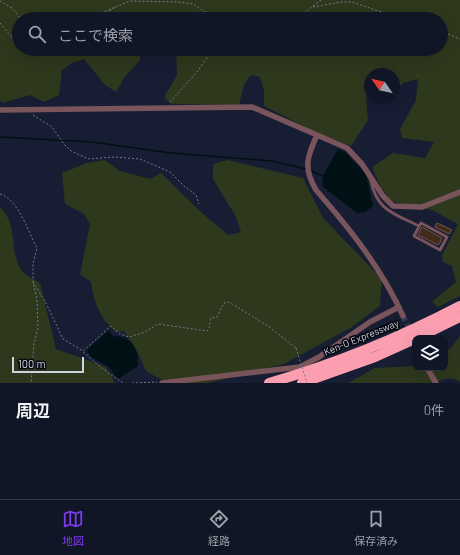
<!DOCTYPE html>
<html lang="ja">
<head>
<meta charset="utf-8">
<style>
  :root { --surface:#111626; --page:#1a1f2e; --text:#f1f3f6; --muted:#9c9fa7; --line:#303543; --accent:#7c3aed }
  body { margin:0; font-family:Barlow,"Noto Sans JP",sans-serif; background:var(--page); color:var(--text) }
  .controls { position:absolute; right:12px; bottom:12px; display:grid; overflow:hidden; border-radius:8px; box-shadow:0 4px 16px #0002 }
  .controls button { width:36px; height:36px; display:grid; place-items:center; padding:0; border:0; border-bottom:1px solid var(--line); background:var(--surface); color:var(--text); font:20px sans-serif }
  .compass { position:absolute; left:364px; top:68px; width:36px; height:36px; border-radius:50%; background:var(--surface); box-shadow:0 4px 16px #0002; rotate:304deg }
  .scale { position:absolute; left:12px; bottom:10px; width:72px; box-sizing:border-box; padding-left:4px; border:2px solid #cdd2e1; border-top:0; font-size:11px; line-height:14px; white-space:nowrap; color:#cdd2e1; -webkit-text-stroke:3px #060811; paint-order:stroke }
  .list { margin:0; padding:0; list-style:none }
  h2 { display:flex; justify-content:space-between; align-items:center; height:52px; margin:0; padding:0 16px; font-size:17px }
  h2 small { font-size:13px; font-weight:400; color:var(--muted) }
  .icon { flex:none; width:22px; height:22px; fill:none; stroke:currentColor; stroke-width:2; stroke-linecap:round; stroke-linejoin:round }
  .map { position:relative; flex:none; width:460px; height:383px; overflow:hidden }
  .search { position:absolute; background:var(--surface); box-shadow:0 4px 16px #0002; left:12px; right:12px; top:12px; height:44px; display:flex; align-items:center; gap:10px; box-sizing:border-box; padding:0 14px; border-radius:22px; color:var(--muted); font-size:15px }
  .sheet { height:116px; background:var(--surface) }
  nav { display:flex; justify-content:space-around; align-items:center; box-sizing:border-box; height:56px; border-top:1px solid var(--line); background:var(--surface); font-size:11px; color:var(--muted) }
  nav a { display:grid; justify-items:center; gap:2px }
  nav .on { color:var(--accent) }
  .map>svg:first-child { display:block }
</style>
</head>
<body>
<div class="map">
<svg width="460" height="383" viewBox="0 0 460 383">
  <rect width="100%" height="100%" fill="#171d33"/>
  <path fill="#2e381d" d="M0 0H460V296L438 307 432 302 456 282 452 266 443 262 442 255 458 224 432 210 391 201 381 188 372 167 393 153 425 158 434 142 402 138 400 129 416 100 418 79 403 83 394 93V74H370V91L366 100 368 120 351 146 311 130 264 106V91L260 77 251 75 244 84 239 105 171 104 164 97 177 75 176 49H441V19H19V49H141L140 60 124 78 116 92 105 85 84 59 72 63 62 70 59 95 44 102 30 95 3 103 0 100Z
    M105 160 120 171 150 179 161 173 202 213 228 235 241 232 235 215 213 179V164L227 160 303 178 323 218 382 279 380 306 352 327 284 364 208 383H167L146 371 138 353 124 331 116 332C101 320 93 301 91 282L80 274 90 224 84 214 65 204 62 173 87 163Z
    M0 207C19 225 8 251 22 271 26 276 35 280 40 283L56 349 106 367 115 383H0Z
    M460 336V382C453 376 442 379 435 383H348L375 368 415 366V368H445V351L450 349Z"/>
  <path fill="#001116" d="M338 149 346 153 366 174 373 206 365 212 357 213 322 186 323 176Z
    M109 330 113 336C133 337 138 347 138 366L118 379 109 367 91 357 87 350Z"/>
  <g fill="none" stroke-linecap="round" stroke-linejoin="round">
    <path stroke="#001116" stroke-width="1.5" d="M0 137 92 142 171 153 272 161 306 169
      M310 170 324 177"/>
  </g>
  <path fill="#432b1b" stroke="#705645" d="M437 223 452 230 449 234 435 227Z
    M422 227 442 238 440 243 438 245 418 235Z"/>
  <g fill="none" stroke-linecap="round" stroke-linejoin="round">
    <path stroke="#32384d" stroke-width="5.5" stroke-dasharray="5.5 3" stroke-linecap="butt" d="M403 316 411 333"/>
    <path stroke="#73788b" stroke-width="1" stroke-dasharray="2 2" stroke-linecap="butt" d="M0 1 12 8 21 19
      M313 7 341 2H352L402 19
      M86 19 130 1 179 2 193 4 216 19
      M96 19 117 6
      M293 19 301 15 321 0
      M0 23 19 46
      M441 31 460 39
      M26 49H28
      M170 102 197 72 213 49
      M33 115 52 127 64 144 71 151 89 159 113 157 140 159 170 172 184 186 196 195 199 204
      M0 194C19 200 28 232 37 248L33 264V282L37 299 38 328 34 343 31 383
      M33 282 45 301 63 339 83 351 111 326 120 334 129 337 145 332 158 324 207 331 209 329 211 318 217 317 224 303 229 302 268 326 296 348
      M83 352 103 369 123 383
      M132 383 157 382"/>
    <path stroke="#79545b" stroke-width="3" d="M371 181C377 211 395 214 419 226
      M421 223 447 237 440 250 414 236Z"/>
    <path stroke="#79545b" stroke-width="5.5" d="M0 110 252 107 347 148 362 164 383 196 393 206 422 207 460 192
      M317 135C307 157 303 168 316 190 350 229 382 269 403 316
      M427 368 436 383
      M162 383 300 367 319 357 370 322 399 307"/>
    <path stroke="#fa9eb0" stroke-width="10" d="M417 338 460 317
      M269 383C335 364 399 338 460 306
      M302 383 375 357 415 339"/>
    <path stroke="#73788b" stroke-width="1" stroke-dasharray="2 2" stroke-linecap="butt" d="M296 348 307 383"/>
  </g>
  <g text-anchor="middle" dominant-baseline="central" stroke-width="3.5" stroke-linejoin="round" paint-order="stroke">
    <g font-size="10" fill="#cdd2e1" stroke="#060811">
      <text transform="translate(361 337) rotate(-22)">Ken-O Expressway</text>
    </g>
  </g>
</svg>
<div class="controls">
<button><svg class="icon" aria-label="layers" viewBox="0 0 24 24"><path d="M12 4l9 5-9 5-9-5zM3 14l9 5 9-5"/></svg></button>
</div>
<svg class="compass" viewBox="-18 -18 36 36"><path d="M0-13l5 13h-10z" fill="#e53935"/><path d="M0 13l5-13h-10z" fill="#9c9fa7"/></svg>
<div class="scale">100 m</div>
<div class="search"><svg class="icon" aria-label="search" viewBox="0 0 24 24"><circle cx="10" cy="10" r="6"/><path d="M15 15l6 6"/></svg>ここで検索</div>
</div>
<section class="sheet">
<h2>周辺<small>0件</small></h2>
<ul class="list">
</ul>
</section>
<nav>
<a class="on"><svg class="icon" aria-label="map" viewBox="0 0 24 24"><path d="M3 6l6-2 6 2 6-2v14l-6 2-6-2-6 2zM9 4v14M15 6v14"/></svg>地図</a>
<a><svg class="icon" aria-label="directions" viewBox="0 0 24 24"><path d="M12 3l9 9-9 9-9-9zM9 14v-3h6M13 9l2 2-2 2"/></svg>経路</a>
<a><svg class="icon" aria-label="saved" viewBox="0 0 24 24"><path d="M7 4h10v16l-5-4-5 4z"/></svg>保存済み</a>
</nav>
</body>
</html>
